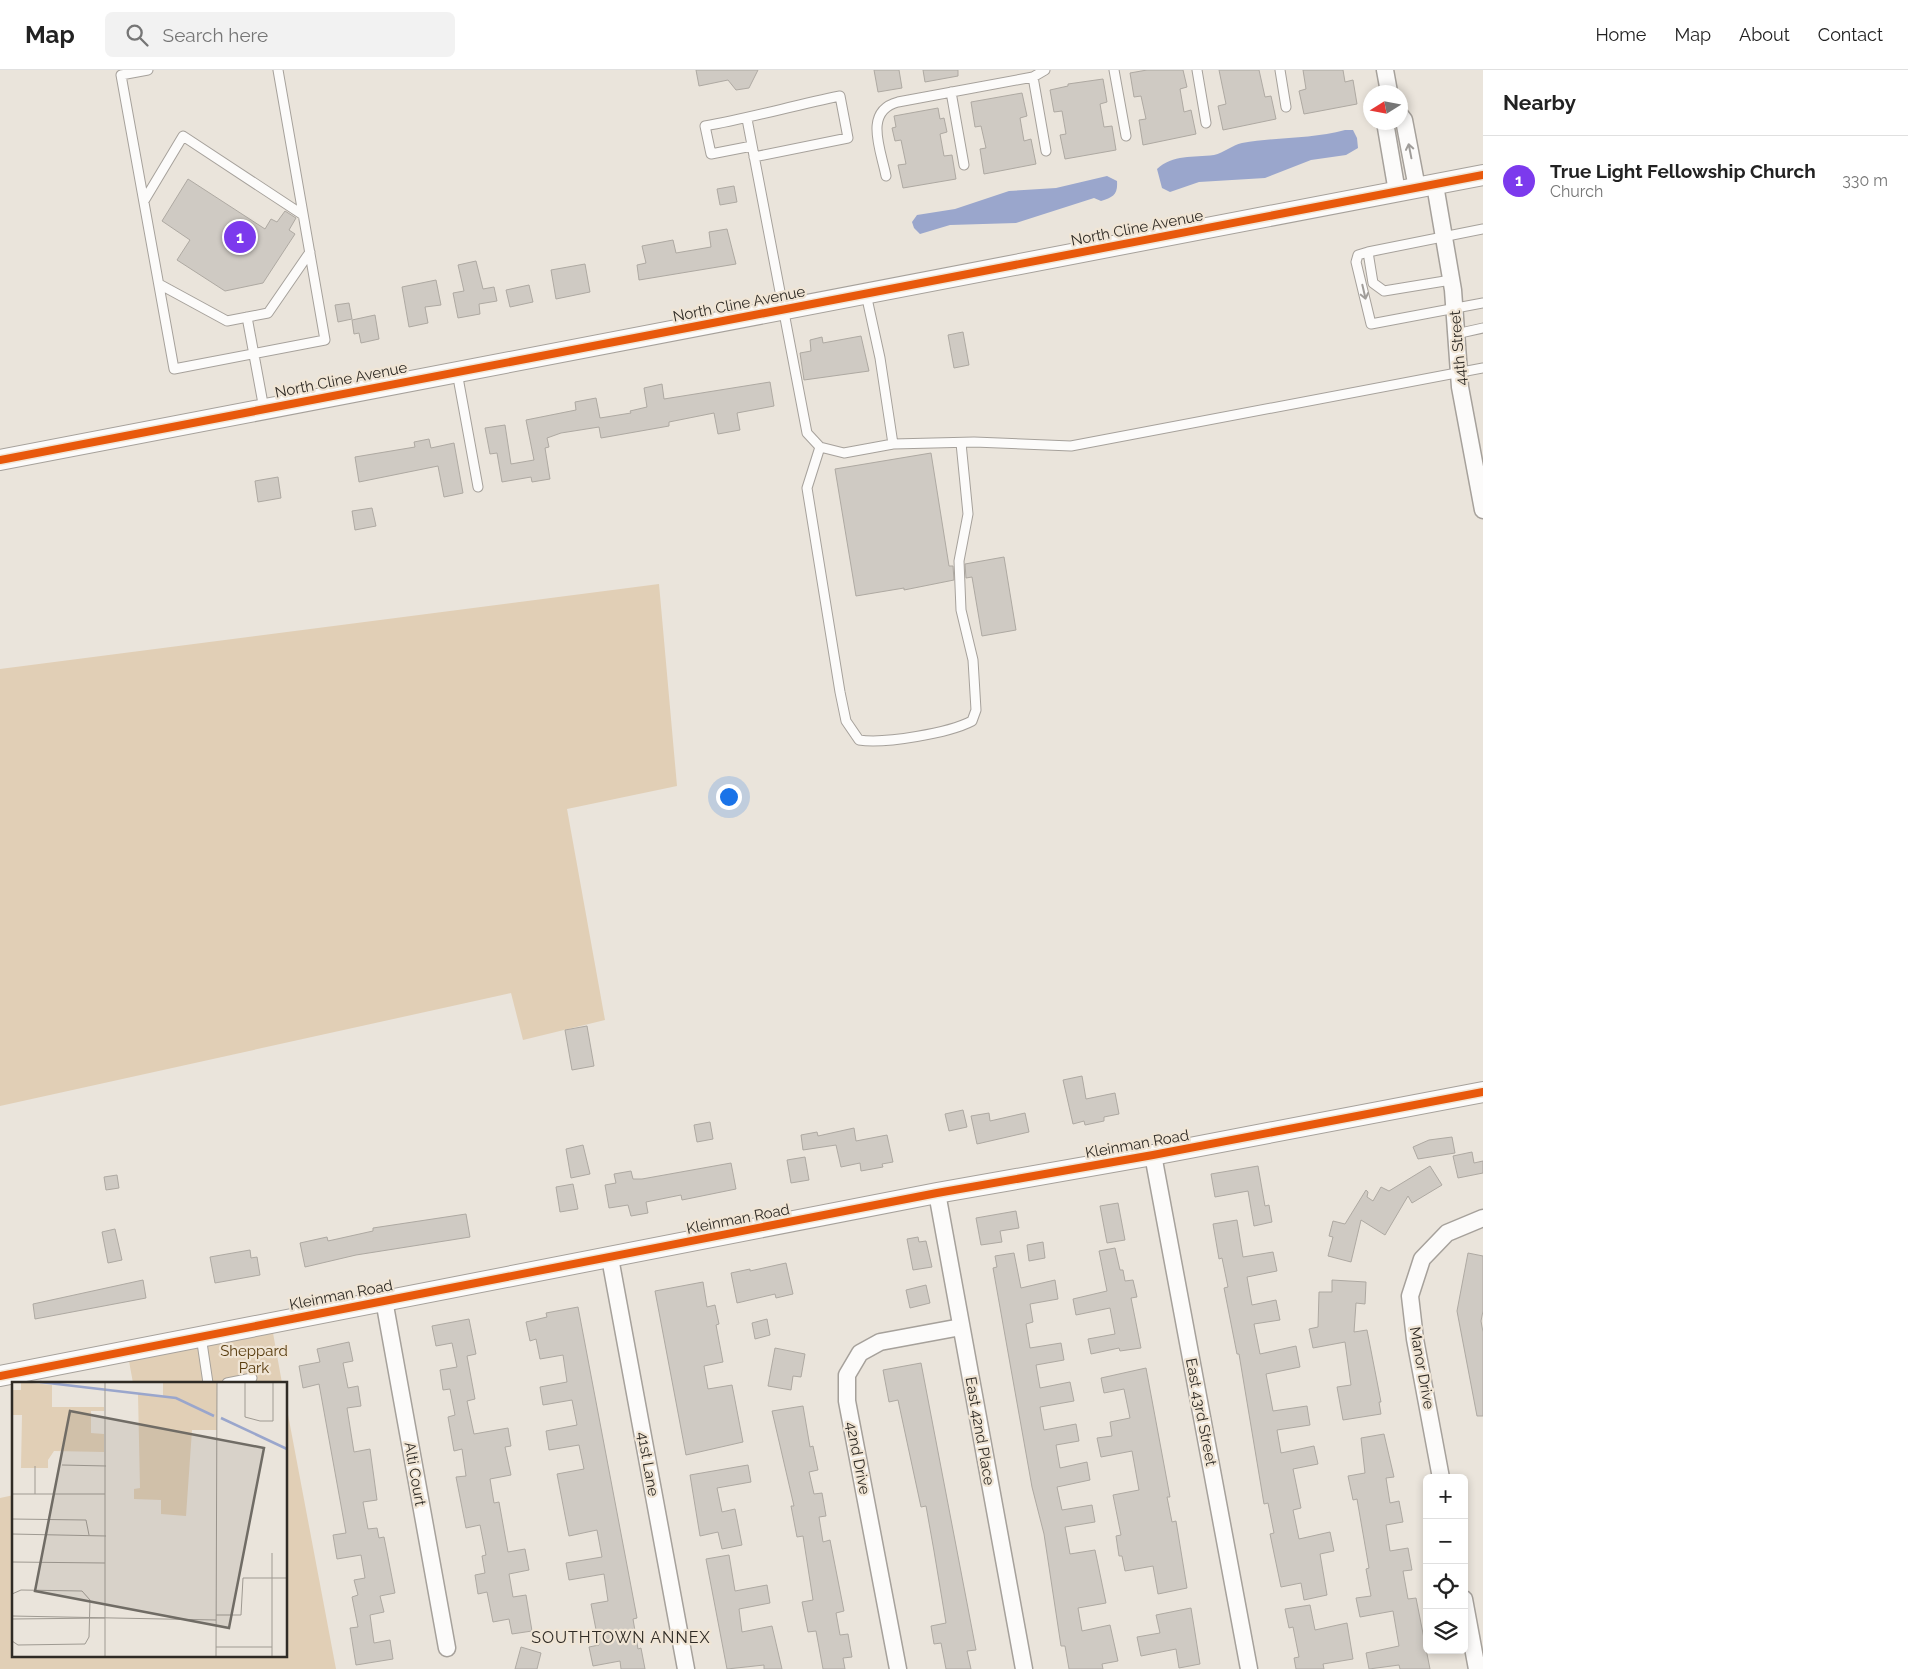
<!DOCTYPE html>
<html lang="en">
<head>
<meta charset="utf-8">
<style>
  :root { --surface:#fff; --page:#f2f2f2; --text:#222; --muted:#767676; --line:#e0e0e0; --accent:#7c3aed }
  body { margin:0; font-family:Raleway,sans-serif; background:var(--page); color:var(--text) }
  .controls { position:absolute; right:15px; bottom:15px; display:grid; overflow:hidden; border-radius:8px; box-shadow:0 2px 8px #0003 }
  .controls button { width:45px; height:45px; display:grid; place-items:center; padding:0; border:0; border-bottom:1px solid var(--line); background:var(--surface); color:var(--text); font:25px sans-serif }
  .compass { position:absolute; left:1363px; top:15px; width:45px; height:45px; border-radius:50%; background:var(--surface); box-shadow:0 2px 8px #0003; rotate:259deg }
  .you { position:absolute; left:728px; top:726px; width:18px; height:18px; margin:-12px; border:4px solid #fff; border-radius:50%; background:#1a73e8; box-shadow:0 0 0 8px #1a73e833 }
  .badge { display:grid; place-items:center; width:32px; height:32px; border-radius:50%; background:var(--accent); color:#fff; font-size:16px; font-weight:700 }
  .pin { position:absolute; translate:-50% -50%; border:2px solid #fff; box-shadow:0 1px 5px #0006 }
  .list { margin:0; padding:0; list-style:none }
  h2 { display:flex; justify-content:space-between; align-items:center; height:65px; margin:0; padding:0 20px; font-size:21px }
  h2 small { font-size:16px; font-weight:400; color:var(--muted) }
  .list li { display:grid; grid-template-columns:32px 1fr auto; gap:15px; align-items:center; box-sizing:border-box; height:90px; padding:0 20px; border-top:1px solid var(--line) }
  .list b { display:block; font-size:19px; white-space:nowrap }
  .list p { margin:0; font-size:16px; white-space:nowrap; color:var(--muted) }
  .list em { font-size:16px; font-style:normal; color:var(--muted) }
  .icon { flex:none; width:28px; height:28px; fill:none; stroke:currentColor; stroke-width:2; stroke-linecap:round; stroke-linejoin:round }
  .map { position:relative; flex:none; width:1483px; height:1599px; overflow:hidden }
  header { display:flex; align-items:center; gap:30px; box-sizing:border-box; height:70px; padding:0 25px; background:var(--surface); border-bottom:1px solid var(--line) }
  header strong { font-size:24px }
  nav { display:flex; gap:28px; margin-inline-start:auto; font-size:18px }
  .search { width:350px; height:45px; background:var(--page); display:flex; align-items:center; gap:12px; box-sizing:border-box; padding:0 18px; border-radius:8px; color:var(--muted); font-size:19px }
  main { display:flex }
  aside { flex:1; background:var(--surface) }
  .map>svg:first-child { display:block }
</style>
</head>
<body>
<header>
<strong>Map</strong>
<div class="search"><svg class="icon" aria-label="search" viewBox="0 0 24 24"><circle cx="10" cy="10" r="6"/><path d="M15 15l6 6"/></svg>Search here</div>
<nav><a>Home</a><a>Map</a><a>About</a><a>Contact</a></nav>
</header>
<main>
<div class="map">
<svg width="1483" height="1599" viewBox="0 0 1483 1599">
  <rect width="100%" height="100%" fill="#eae4db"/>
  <path fill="#e1cfb6" d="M659 514 677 716 567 739 605 950 523 970 511 923 0 1036V599Z
    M273 1263 282 1313H133L129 1291Z
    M286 1334 336 1599H0V1428L14 1425V1585H286Z"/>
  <path fill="#9aa6cc" d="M1345 60H1353L1357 68 1358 78 1346 85 1311 90 1265 108 1199 112 1170 122 1162 118 1157 99C1173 84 1193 88 1214 85 1224 83 1232 75 1242 73 1276 67 1312 69 1345 60Z
    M1107 106 1117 111C1118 125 1113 127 1101 131L1094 128 1016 153 950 155 920 164 914 158 912 152 917 145 955 139 1009 121 1056 118Z"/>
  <path fill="#cfcac3" stroke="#aea9a2" d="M696 0H758L749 18 736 20 728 10 699 16Z
    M874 0H899L902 18 878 22Z
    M923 0H958V6L925 12Z
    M1147 0H1183L1187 17 1180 19 1184 42 1191 40 1196 64 1143 75 1139 50 1146 49 1141 26 1134 27 1130 3Z
    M1219 0H1259L1265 27 1271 26 1276 49 1223 60 1218 36 1226 34Z
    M1303 0H1343L1345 12 1353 10 1357 34 1304 44 1299 21 1306 19Z
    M1103 9 1107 32 1100 34 1104 57 1112 56 1116 80 1065 89 1060 65 1066 64 1062 41 1054 42 1050 20 1068 16V14Z
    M1022 23 1027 46 1020 48 1024 71 1031 69 1036 94 984 104 980 79 986 78 981 56 975 57 971 32Z
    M938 38 940 49 944 48 947 62 940 64 944 86 952 85 956 109 903 118 898 95 906 94 901 70 895 71 892 58 896 57 894 46Z
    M188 109 265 159 271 149 277 152 285 141 296 148 289 160 295 164 263 213 225 221 177 190 190 170 162 151Z
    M734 116 737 132 720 135 717 119Z
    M727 159 736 194 639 210 637 195 646 193 642 176 673 170 676 183 711 177 709 162Z
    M476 191 483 219 494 217 497 231 479 234 480 244 458 248 453 223 464 221 458 195Z
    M585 194 590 222 556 229 551 200Z
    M436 210 441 235 425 237 428 253 409 257 402 217Z
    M529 215 533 232 510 237 506 220Z
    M349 233 352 249 338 252 335 235Z
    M375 245 379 269 361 273 359 263 354 264 352 250Z
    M963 262 969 295 954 298 948 265Z
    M861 266 869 301 804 310 800 283 811 281 810 270 822 267 823 273Z
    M770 312 774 336 737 343 740 360 718 364 714 343 669 352V356L601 368 599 357 561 363 547 368 549 377 545 378 550 409 532 412 531 407 502 412 497 383 490 384 485 358 505 355 511 394 534 390 526 350 576 340 575 332 596 328 600 348 631 343 630 341 647 337 644 318 662 314 664 329Z
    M429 369 431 378 454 373 463 423 444 427 438 396 359 412 355 387 415 377 414 372Z
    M931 383 949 496H953L954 510 904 520V518L856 526 835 399Z
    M278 407 281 428 258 432 255 411Z
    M372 438 376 456 355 460 352 441Z
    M1004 487 1016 560 982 566 972 507 966 508 965 494Z
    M587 956 594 996 572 1000 565 960Z
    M1082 1006 1086 1029 1115 1023 1119 1044 1104 1047V1051L1085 1055 1084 1051 1073 1054 1063 1010Z
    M963 1040 967 1057 949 1061 945 1044Z
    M989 1043 990 1051 1025 1043 1029 1062 977 1074 971 1046Z
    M710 1052 713 1069 697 1072 694 1055Z
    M854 1058 856 1071 887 1065 893 1092 882 1094 883 1097 861 1101 860 1093 841 1097 836 1075 803 1080 801 1065 817 1062 818 1066Z
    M1452 1067 1455 1083 1418 1089 1413 1077 1429 1070Z
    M583 1075 590 1104 571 1108 566 1079Z
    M1472 1082 1474 1093 1483 1091V1103L1458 1108 1453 1086Z
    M805 1087 809 1110 791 1113 787 1090Z
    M731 1093 736 1119 682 1130 681 1125 646 1132 648 1143 631 1146 628 1135 609 1138 605 1115 616 1113 614 1104 631 1101 633 1109H642Z
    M1258 1096 1265 1136 1269 1135 1272 1152 1254 1156 1248 1121 1215 1127 1211 1104Z
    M1430 1096 1442 1115 1412 1133 1408 1126 1385 1165 1361 1150 1351 1192 1328 1186 1333 1167 1329 1166 1333 1151 1345 1154 1366 1120 1368 1122 1367 1127 1373 1131 1381 1117 1389 1121Z
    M117 1105 119 1118 106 1120 104 1107Z
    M573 1114 578 1139 560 1142 556 1117Z
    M1118 1133 1125 1170 1107 1173 1100 1136Z
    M1016 1141 1019 1158 1000 1161 1002 1172 981 1175 976 1148Z
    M466 1144 470 1167 356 1185 305 1197 300 1173 327 1167 328 1171 373 1161V1158Z
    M1237 1150 1243 1187 1273 1182 1277 1201 1247 1207 1252 1235 1276 1230 1280 1250 1254 1254 1260 1284 1296 1276 1300 1297 1266 1304 1273 1341 1307 1336 1310 1355 1277 1360 1281 1383 1314 1376 1318 1394 1293 1399 1301 1438 1293 1440 1299 1469 1330 1462 1334 1481 1320 1484 1327 1525 1304 1530 1301 1513 1281 1517 1270 1464 1274 1463 1268 1433 1264 1434 1239 1284H1237L1224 1218 1228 1217 1222 1188 1219 1189 1213 1154Z
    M115 1159 122 1190 108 1193 102 1162Z
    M918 1167 919 1172 926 1171 932 1197 913 1200 907 1169Z
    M1043 1172 1045 1188 1029 1191 1027 1175Z
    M1115 1178 1120 1200H1123L1125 1211 1133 1210 1137 1227 1131 1228 1141 1278 1120 1281 1119 1278 1091 1284 1088 1269 1115 1264 1110 1238 1076 1245 1073 1229 1107 1221 1099 1181Z
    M250 1180 251 1188 257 1187 260 1205 215 1213 210 1187Z
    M1014 1183 1021 1218 1055 1210 1058 1229 1030 1234 1033 1252 1026 1254 1030 1278 1061 1273 1064 1290 1036 1295 1040 1318 1070 1312 1074 1331 1040 1337 1044 1360 1076 1354 1079 1371 1056 1375 1060 1398 1087 1392 1090 1410 1057 1417 1062 1440 1092 1435 1095 1452 1065 1457 1070 1484 1095 1480 1106 1533 1078 1538 1082 1561 1110 1555 1118 1591 1102 1594 1103 1599H1069L1065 1576H1061L1044 1464 1032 1417 993 1198 997 1197 995 1186Z
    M1468 1183 1483 1186V1241L1481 1251 1483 1262V1346H1477L1457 1241Z
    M786 1193 793 1224 776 1228 775 1224 737 1233 731 1203 750 1199V1201Z
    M143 1210 146 1228 35 1249 33 1234Z
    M1332 1210 1366 1212 1365 1234 1356 1233 1354 1262 1367 1260 1381 1332H1379L1381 1344 1343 1350 1337 1317 1351 1315 1345 1272 1313 1278 1309 1259 1318 1257 1319 1222H1332Z
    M703 1212 707 1237 715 1235 719 1254 716 1255 723 1292 704 1296 708 1319 732 1315 743 1372 686 1385 655 1221Z
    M926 1215 930 1233 910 1238 906 1220Z
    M578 1237 637 1548 633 1549 638 1579 641 1578 645 1599H621L620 1591 593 1596 589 1577 599 1575 591 1534 608 1531 604 1504 569 1510 566 1493 602 1487 597 1460 569 1466 557 1404 584 1399 579 1375 549 1380 546 1361 577 1355 572 1330 543 1335 540 1317 567 1312 563 1285 540 1289 536 1269 530 1271 526 1252 547 1247 546 1243Z
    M469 1249 476 1284 467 1286 475 1329 467 1331 474 1364 508 1358 511 1376 505 1377 511 1405 490 1409 494 1433 499 1432 508 1482 525 1479 529 1500 509 1504 513 1527 526 1525 532 1561 512 1564 509 1549 493 1552 487 1522 478 1524 475 1505 485 1503 482 1486 486 1485 480 1455 466 1458 456 1407 466 1406 462 1379 454 1381 448 1347 455 1345 450 1319 443 1320 440 1300 457 1297 452 1273 436 1276 432 1256Z
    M767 1249 770 1265 755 1269 752 1253Z
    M349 1272 353 1291 343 1293 348 1318 358 1316 361 1336 347 1338 354 1382 370 1379 377 1430 363 1432 368 1459 377 1458 379 1468 384 1467 395 1523 380 1526 384 1542 370 1545 374 1573 390 1570 393 1589 356 1595 350 1558 358 1557 352 1527 358 1525 354 1510 365 1508 361 1485 337 1489 333 1465 346 1463 319 1314 303 1318 299 1296 320 1292 317 1279Z
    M775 1278 805 1284 801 1307 793 1306 791 1320 768 1316Z
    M921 1293 976 1580 967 1581 971 1599H946L941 1573 934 1574 931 1556 946 1553 934 1481 926 1436 921 1437 898 1330 889 1332 883 1300Z
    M1146 1298 1170 1427H1167L1172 1452 1176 1451 1187 1518 1158 1524 1153 1496 1125 1501 1122 1486H1119L1116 1466 1121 1465 1113 1425 1139 1420 1132 1381 1101 1387 1097 1368 1112 1366 1110 1352 1130 1348 1124 1319 1104 1323 1101 1308Z
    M803 1336 810 1377 813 1376 818 1400 809 1402 814 1424 822 1423 826 1446 819 1447 823 1472 830 1470 844 1541 836 1543 840 1565 848 1564 852 1587 843 1588 845 1599H823L816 1561 808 1562 802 1532 813 1530 803 1466 797 1467 791 1436H794L772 1341Z
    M1384 1364 1394 1407 1386 1408 1390 1433 1399 1431 1403 1452 1386 1455 1390 1481 1408 1478 1412 1500 1403 1501 1408 1529 1416 1528 1430 1599H1400L1399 1595 1369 1599 1366 1583 1399 1576 1393 1541 1360 1547 1356 1528 1371 1526 1366 1499 1369 1498 1357 1429 1353 1430 1348 1406 1365 1403 1361 1368Z
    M748 1395 751 1412 717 1418 722 1442 735 1439 742 1475 722 1479 718 1462 700 1466 690 1405Z
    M729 1485 735 1521 767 1515 770 1533 739 1539 742 1562 772 1556 782 1599H764V1595L727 1599 706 1489Z
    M1310 1535 1315 1560 1347 1553 1353 1589 1323 1594 1324 1599H1296L1294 1588 1299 1587 1293 1557 1289 1558 1285 1539Z
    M1191 1538 1200 1594 1179 1598 1176 1579 1141 1586 1137 1567 1160 1563 1156 1545Z
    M521 1577 541 1583 537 1599H515Z"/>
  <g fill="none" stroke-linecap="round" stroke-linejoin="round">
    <g stroke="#a6a19b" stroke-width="11">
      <path id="service" d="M148 0 121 5 174 299 325 270 278 0
        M1114 0 1126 66
        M1197 0 1206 53
        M1280 0 1286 37
        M1033 7 1046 81
        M951 22 964 95
        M747 49 807 363 820 377 844 383 893 374 880 288 866 224
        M752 76 711 84 705 56C751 48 795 35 840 26L848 68 754 87
        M886 106C881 80 863 41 898 32L1033 7 1045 0
        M144 131 183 66 303 145
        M1483 159 1368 182 1358 185 1356 192 1371 254 1483 233
        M1368 182 1373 213 1384 221 1451 210
        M159 214 227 251 268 243 310 182
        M247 247 264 339
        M1456 264 1483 258
        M457 302 478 417
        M893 374 974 372 1071 376 1483 298
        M820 377 807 418 840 622 846 651 859 670C885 674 949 663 972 651L976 640 973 590 961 540 959 491 968 444 961 373
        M201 1266 208 1313
        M227 1313 252 1308"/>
    </g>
    <g stroke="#a6a19b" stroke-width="19">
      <path id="minor" d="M1385 0 1389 22
        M1400 45 1404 50 1417 118
        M1385 52 1397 122
        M1435 115 1453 220 1460 317 1483 440
        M1153 1085 1249 1599
        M937 1123 1024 1599
        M610 1188 686 1599
        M384 1230 447 1578
        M1441 1408 1415 1269 1410 1226 1422 1189 1447 1163 1483 1148
        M1464 1529 1477 1599
        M898 1599 847 1331V1305L860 1283 880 1272 961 1257"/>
    </g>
    <g stroke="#a6a19b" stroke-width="22">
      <path id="tertiary" d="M0 390 1483 105
        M0 1306 937 1123 1153 1085 1483 1022"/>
    </g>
    <use href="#service" stroke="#fcfbfa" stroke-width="9"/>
    <use href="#minor" stroke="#fcfbfa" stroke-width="16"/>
    <use href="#tertiary" stroke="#fcfbfa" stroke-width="20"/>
    <g stroke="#f0e5d5" stroke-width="11">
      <path id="cycleway" d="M0 390 1483 105
        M0 1306 937 1123 1153 1085 1483 1022"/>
    </g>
    <use href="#cycleway" stroke="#e8590c" stroke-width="8"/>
  </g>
  <defs><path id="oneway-shaft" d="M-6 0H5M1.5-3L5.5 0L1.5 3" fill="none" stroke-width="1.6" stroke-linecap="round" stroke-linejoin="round" transform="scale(1.25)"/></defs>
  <g stroke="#a09d9a">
    <use href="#oneway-shaft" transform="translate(1410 81) rotate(-101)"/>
    <use href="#oneway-shaft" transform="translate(1364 222) rotate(77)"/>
  </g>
  <g text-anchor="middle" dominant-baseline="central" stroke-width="4.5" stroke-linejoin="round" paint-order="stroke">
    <g font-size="15" fill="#2f2b25" stroke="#f0e5d5">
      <text transform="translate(1137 158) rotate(-11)">North Cline Avenue</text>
      <text transform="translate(739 234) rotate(-11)">North Cline Avenue</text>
      <text transform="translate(1458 278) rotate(-95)">44th Street</text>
      <text transform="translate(341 310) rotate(-11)">North Cline Avenue</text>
      <text transform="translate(1137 1074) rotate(-10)">Kleinman Road</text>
      <text transform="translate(738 1149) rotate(-11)">Kleinman Road</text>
      <text transform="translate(341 1225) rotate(-11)">Kleinman Road</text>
      <text transform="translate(1422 1298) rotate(80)">Manor Drive</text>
      <text transform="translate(1201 1342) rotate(79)">East 43rd Street</text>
      <text transform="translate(980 1361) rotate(80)">East 42nd Place</text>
      <text transform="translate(858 1388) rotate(79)">42nd Drive</text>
      <text transform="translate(648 1394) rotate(80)">41st Lane</text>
      <text transform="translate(415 1404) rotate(80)">Alti Court</text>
    </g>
    <g font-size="15" fill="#583c0e" stroke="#f0e5d5">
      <text x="254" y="1281">Sheppard<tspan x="254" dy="17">Park</tspan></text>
    </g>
    <g font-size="16" letter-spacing="1" fill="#2f2b25" stroke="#f0e5d5">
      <text x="621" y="1567">SOUTHTOWN ANNEX</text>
    </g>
  </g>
  <g transform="translate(12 1312)">
    <rect width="275" height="275" fill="#eae4db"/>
    <path d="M9 0 40 3V25H92V29H79V51L92 52V70L42 69 36 78V86H9L10 33H0V8H9ZM151 0 205 1V48H180L174 134 149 132V118L122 117V107L128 106 126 12 151 14Z" fill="#e1cfb6"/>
    <path fill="none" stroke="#9aa6cc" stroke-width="2.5" d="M28 0 164 16 202 34M209 36 275 67"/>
    <path fill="none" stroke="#9f9a92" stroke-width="1" d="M233 0V35L248 39H261V0M50 83 94 84M0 112H93M23 112V84M0 137 74 138 77 153M0 152 94 154M0 180 93 181M0 212 9 208 70 209 78 218 77 255 73 262 6 263 0 259M204 233H229L231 196H274M0 234 204 238M0 237 93 236M204 265H260M93 275V0M204 275 205 0M260 275V171"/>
    <path fill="#706c65" fill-opacity="0.15" stroke="#706c65" stroke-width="2.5" d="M58 29 252 66 217 246 23 209Z"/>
    <rect width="275" height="275" fill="none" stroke="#2f2b25" stroke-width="2.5"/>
  </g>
</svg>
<div class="controls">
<button>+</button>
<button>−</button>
<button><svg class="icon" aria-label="locate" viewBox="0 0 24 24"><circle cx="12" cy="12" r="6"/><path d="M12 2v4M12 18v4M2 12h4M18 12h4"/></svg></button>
<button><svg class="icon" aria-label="layers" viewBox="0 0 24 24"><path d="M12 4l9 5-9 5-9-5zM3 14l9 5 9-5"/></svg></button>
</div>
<svg class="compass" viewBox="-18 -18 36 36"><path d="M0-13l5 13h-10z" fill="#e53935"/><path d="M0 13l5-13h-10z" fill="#767676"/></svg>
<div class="you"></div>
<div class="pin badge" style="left:240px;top:167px">1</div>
</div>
<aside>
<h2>Nearby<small></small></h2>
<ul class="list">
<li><span class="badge">1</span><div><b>True Light Fellowship Church</b><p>Church</p></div><em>330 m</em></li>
</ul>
</aside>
</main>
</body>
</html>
